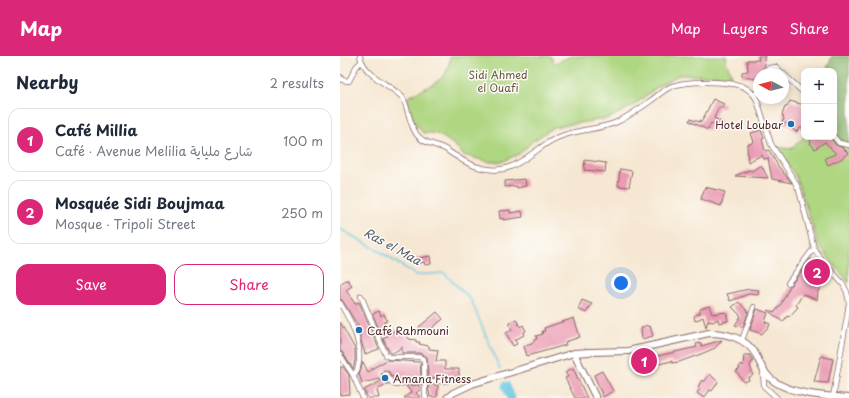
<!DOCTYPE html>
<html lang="en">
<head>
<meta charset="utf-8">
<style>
  :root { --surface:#fff; --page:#f2f2f3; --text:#1f2937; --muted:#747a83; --line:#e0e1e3; --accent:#db2777 }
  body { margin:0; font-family:"Playpen Sans","Playpen Sans Arabic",sans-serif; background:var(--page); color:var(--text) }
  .controls { position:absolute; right:12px; top:12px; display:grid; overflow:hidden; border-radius:8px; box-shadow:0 2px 10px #0003 }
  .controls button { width:36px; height:36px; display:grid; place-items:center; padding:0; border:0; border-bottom:1px solid var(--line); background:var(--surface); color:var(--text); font:20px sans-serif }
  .compass { position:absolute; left:413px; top:12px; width:36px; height:36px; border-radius:50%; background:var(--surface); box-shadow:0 2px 10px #0003; rotate:277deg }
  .you { position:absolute; left:281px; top:227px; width:14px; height:14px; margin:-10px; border:3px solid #fff; border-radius:50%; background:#1a73e8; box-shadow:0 0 0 6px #1a73e833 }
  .badge { display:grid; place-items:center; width:26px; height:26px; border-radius:50%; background:var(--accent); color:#fff; font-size:13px; font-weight:700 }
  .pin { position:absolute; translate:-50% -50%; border:2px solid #fff; box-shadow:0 1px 4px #0006 }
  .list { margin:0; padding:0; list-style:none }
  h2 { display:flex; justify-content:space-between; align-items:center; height:52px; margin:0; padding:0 16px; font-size:17px }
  h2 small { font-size:13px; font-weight:400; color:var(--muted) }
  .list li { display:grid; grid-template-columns:26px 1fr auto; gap:12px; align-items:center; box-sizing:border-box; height:64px; margin:0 8px 8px; padding:0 8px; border:1px solid var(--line); border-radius:12px }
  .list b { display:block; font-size:15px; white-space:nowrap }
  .list p { margin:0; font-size:13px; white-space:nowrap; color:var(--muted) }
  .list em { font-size:13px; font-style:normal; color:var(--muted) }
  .actions { display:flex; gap:8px; padding:12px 16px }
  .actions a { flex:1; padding:9px 0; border:1px solid var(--accent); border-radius:12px; text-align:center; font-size:14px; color:var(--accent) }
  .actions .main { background:var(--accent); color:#fff }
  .map { position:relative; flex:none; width:509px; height:342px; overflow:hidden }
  header { display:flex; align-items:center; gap:24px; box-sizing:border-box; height:56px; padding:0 20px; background:var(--accent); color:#fff }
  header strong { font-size:19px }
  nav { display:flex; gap:22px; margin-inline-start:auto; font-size:14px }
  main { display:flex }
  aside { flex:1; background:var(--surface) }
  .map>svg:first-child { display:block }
</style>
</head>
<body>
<header>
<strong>Map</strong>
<nav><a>Map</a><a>Layers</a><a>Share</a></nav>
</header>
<main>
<aside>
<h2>Nearby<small>2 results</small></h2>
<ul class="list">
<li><span class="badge">1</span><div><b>Café Millia</b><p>Café · Avenue Melilia شارع ملياية</p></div><em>100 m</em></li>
<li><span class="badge">2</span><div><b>Mosquée Sidi Boujmaa</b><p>Mosque · Tripoli Street</p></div><em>250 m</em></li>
</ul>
<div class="actions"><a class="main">Save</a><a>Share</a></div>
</aside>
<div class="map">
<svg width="509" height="342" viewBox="0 0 509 342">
  <rect width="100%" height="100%" fill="#fdfcf7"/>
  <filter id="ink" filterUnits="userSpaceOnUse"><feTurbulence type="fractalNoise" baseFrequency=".025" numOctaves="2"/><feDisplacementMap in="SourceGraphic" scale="8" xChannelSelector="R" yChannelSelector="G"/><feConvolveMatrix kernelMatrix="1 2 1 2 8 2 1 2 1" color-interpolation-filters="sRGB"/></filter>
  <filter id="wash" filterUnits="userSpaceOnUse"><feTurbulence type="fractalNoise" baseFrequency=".012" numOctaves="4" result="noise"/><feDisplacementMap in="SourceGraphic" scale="16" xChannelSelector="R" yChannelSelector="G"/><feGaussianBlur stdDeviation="0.9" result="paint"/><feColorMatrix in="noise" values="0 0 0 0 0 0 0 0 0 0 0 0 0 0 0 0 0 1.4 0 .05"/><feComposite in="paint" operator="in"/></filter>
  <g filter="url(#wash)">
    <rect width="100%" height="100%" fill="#f6e7d2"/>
    <path fill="#afd681" stroke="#7c7a56" d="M110 0H211L214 8 231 0H387L386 5 392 20 339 19 320 29 294 49 270 62 214 71 193 85 179 98 161 106H150L123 99C119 91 102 79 93 77 90 77 87 77 83 77L74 65 67 42C85 30 110 27 110 0Z
      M494 77 498 83 509 87V227L479 190 456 121 437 91 451 93 464 81H494Z"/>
    <path fill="#8bb76f" stroke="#6a6b4d" d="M492 0H509V87L498 83 494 77V15H486Z"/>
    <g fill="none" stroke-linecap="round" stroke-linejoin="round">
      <path stroke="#62c5e0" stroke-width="1.5" d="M0 173 34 192 76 219 104 217 131 244 160 313"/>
      <path stroke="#62c5e0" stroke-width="9" d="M166 330 171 342"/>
    </g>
    <g id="blocks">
      <path fill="#ea9ab2" d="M418 0H425L424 3 425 9 420 18H418L415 23 402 20V16L408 15 407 4H419Z
        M373 43 384 48 382 52 379 51 374 62 383 67 381 72 371 67 368 74 349 65 350 63 360 66V64L362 65Z
        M450 45 464 49V75L461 71 456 76 446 67 443 69 442 65 444 64 443 60 442 59 445 51H447Z
        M421 74 424 82 422 83 425 95 429 94 438 110 452 127 432 123 428 102 424 103 422 99 408 106 407 89 414 86 411 77Z
        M468 81H475L477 84 482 81H490L496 89 503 92 508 97 501 103 488 109 485 102 496 98 485 86 475 93 470 87 471 86Z
        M245 104 266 107 265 116 244 114Z
        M421 109 428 122 395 120 409 114 412 115Z
        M280 113 292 115 289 131 278 130Z
        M185 123 186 130 177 132V130L165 131V125Z
        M365 131 385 136 381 150 361 143Z
        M170 154V157L182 155 183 161 163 164V162L160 163 159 155Z
        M90 200 91 208 85 209 84 206 75 208 74 203Z
        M471 203 475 206 474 208 485 217 476 228 481 231 478 235 477 244 463 238 456 249 458 251 449 261 447 260 443 266 427 254 435 256 441 248 450 230Z
        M6 224H8L12 230 6 234 15 248 19 246 39 293 25 298 17 271 18 270 3 245 0 243V228Z
        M409 233 419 234 418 239 409 238 390 245 387 238Z
        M242 244 252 248 246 257 238 253Z
        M399 246 408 256 403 271H401L395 269 401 260 392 251Z
        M369 250 372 258 386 256 388 265 379 267 378 263 373 266 368 265 366 271 363 261 355 265 354 260 360 257V253Z
        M417 253 428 257 425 266 430 268 428 273H426L422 278 410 274Z
        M39 255 41 260 44 258 47 265 44 266 47 272 40 276 33 258Z
        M97 256 103 263 85 278 79 271Z
        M234 262 240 281 225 286 226 289 187 300 184 290 194 286V284L197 283 196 280 203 278 202 275H205L204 272Z
        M176 263 180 271 183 269 186 275 183 277 184 279 175 284 177 288 173 290 166 277 172 274 169 267Z
        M0 266 15 293V305L13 313 3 297 0 295Z
        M307 269 308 271 310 270 313 280 302 283 301 272Z
        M60 271 69 283 76 284V286H80L79 288 89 290V293L98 294 96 305H105V313H119V323H109L106 321 88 322 87 301 79 297H62V291L53 297H50L43 283Z
        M382 284 375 292 361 298 339 306 332 307V305L300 312V304L357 291 356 288 361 287V290Z
        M404 299H410L413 305 410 309 413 319 408 322 409 324 404 326 396 315 399 314 400 308 403 310Z
        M481 300 493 303 488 327 474 326Z
        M47 304 80 306 81 322H67L56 325 49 316 44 314 41 318 45 322 22 327 19 318 23 306 28 316 32 314 31 313Z
        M0 311H3L9 319 10 338 0 339Z
        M233 312 247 342H235L225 322 228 321 225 316Z
        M262 315 273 335 263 341 254 319Z
        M370 318 378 326 372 335 370 334 364 342 357 337 360 333 358 331 362 324 364 326Z
        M45 323 48 328 37 334 39 342H28L24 334Z
        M78 329 81 333 76 337 81 342H64L71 336 66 330Z
        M88 329H98L97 341H90Z"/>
    </g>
  </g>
  <g filter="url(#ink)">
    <use href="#blocks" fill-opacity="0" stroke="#866565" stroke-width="1"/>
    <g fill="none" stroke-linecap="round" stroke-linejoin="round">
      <g stroke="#866565" stroke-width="6">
        <path id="street" d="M20 0C25 21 50 28 63 42 69 54 69 68 77 79 83 87 94 88 103 92 108 94 111 98 116 100 130 110 150 117 167 112 187 106 200 88 219 81 237 73 259 74 277 66 290 60 302 51 313 43 318 39 324 34 330 31 346 24 386 25 402 30 409 33 414 38 417 44L431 88 454 124 459 134 474 192 481 203 503 228 507 236 509 247 507 261 493 341
          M425 18 429 12 436 11 464 37
          M0 21 2 24 9 25 16 11 22 5
          M415 40 419 32
          M494 81 499 87 509 89
          M448 227 474 192
          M21 240 46 299 49 301H79L84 303 85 339 86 342
          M0 247C11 265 21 284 19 305 18 311 18 315 13 319
          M402 284 414 251
          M0 299 13 319 23 342
          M423 315 424 330 437 342
          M45 318 47 319 52 327 56 329 67 326 106 325"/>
      </g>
      <g stroke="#866565" stroke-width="8">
        <path id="secondary" d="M234 297 256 342
          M107 342 113 337 132 328 234 297 250 296 288 295 369 277C386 277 407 282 416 299 421 309 424 319 435 326 456 339 485 340 509 342"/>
      </g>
      <use href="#street" stroke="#fff" stroke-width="4.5"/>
      <use href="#secondary" stroke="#fff" stroke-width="6"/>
    </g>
  </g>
  <g fill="#1f6fb2" stroke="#fdfcf7" stroke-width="1.5">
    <circle cx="451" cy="68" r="4"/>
    <circle cx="19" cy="274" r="4"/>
    <circle cx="45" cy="322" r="4"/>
  </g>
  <g text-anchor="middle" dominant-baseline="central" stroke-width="3" stroke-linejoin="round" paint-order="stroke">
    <g font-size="11" fill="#685645" stroke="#fdfcf7">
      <text x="158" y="18">Sidi Ahmed<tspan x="158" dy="13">el Ouafi</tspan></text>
    </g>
    <g font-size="11" fill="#4a1f2b" stroke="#fdfcf7" text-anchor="start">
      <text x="443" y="68" text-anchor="end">Hotel Loubar</text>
      <text x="27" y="274">Café Rahmouni</text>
      <text x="53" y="322">Amana Fitness</text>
    </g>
    <g font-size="12" font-style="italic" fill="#52596a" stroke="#fdfcf7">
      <text transform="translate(53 190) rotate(29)">Ras el Maa</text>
    </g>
  </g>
</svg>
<div class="controls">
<button>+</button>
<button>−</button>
</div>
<svg class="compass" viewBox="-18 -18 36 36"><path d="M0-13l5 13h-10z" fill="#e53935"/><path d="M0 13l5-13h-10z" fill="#747a83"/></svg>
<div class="you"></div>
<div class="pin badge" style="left:304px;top:305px">1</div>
<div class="pin badge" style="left:477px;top:216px">2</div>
</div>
</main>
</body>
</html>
